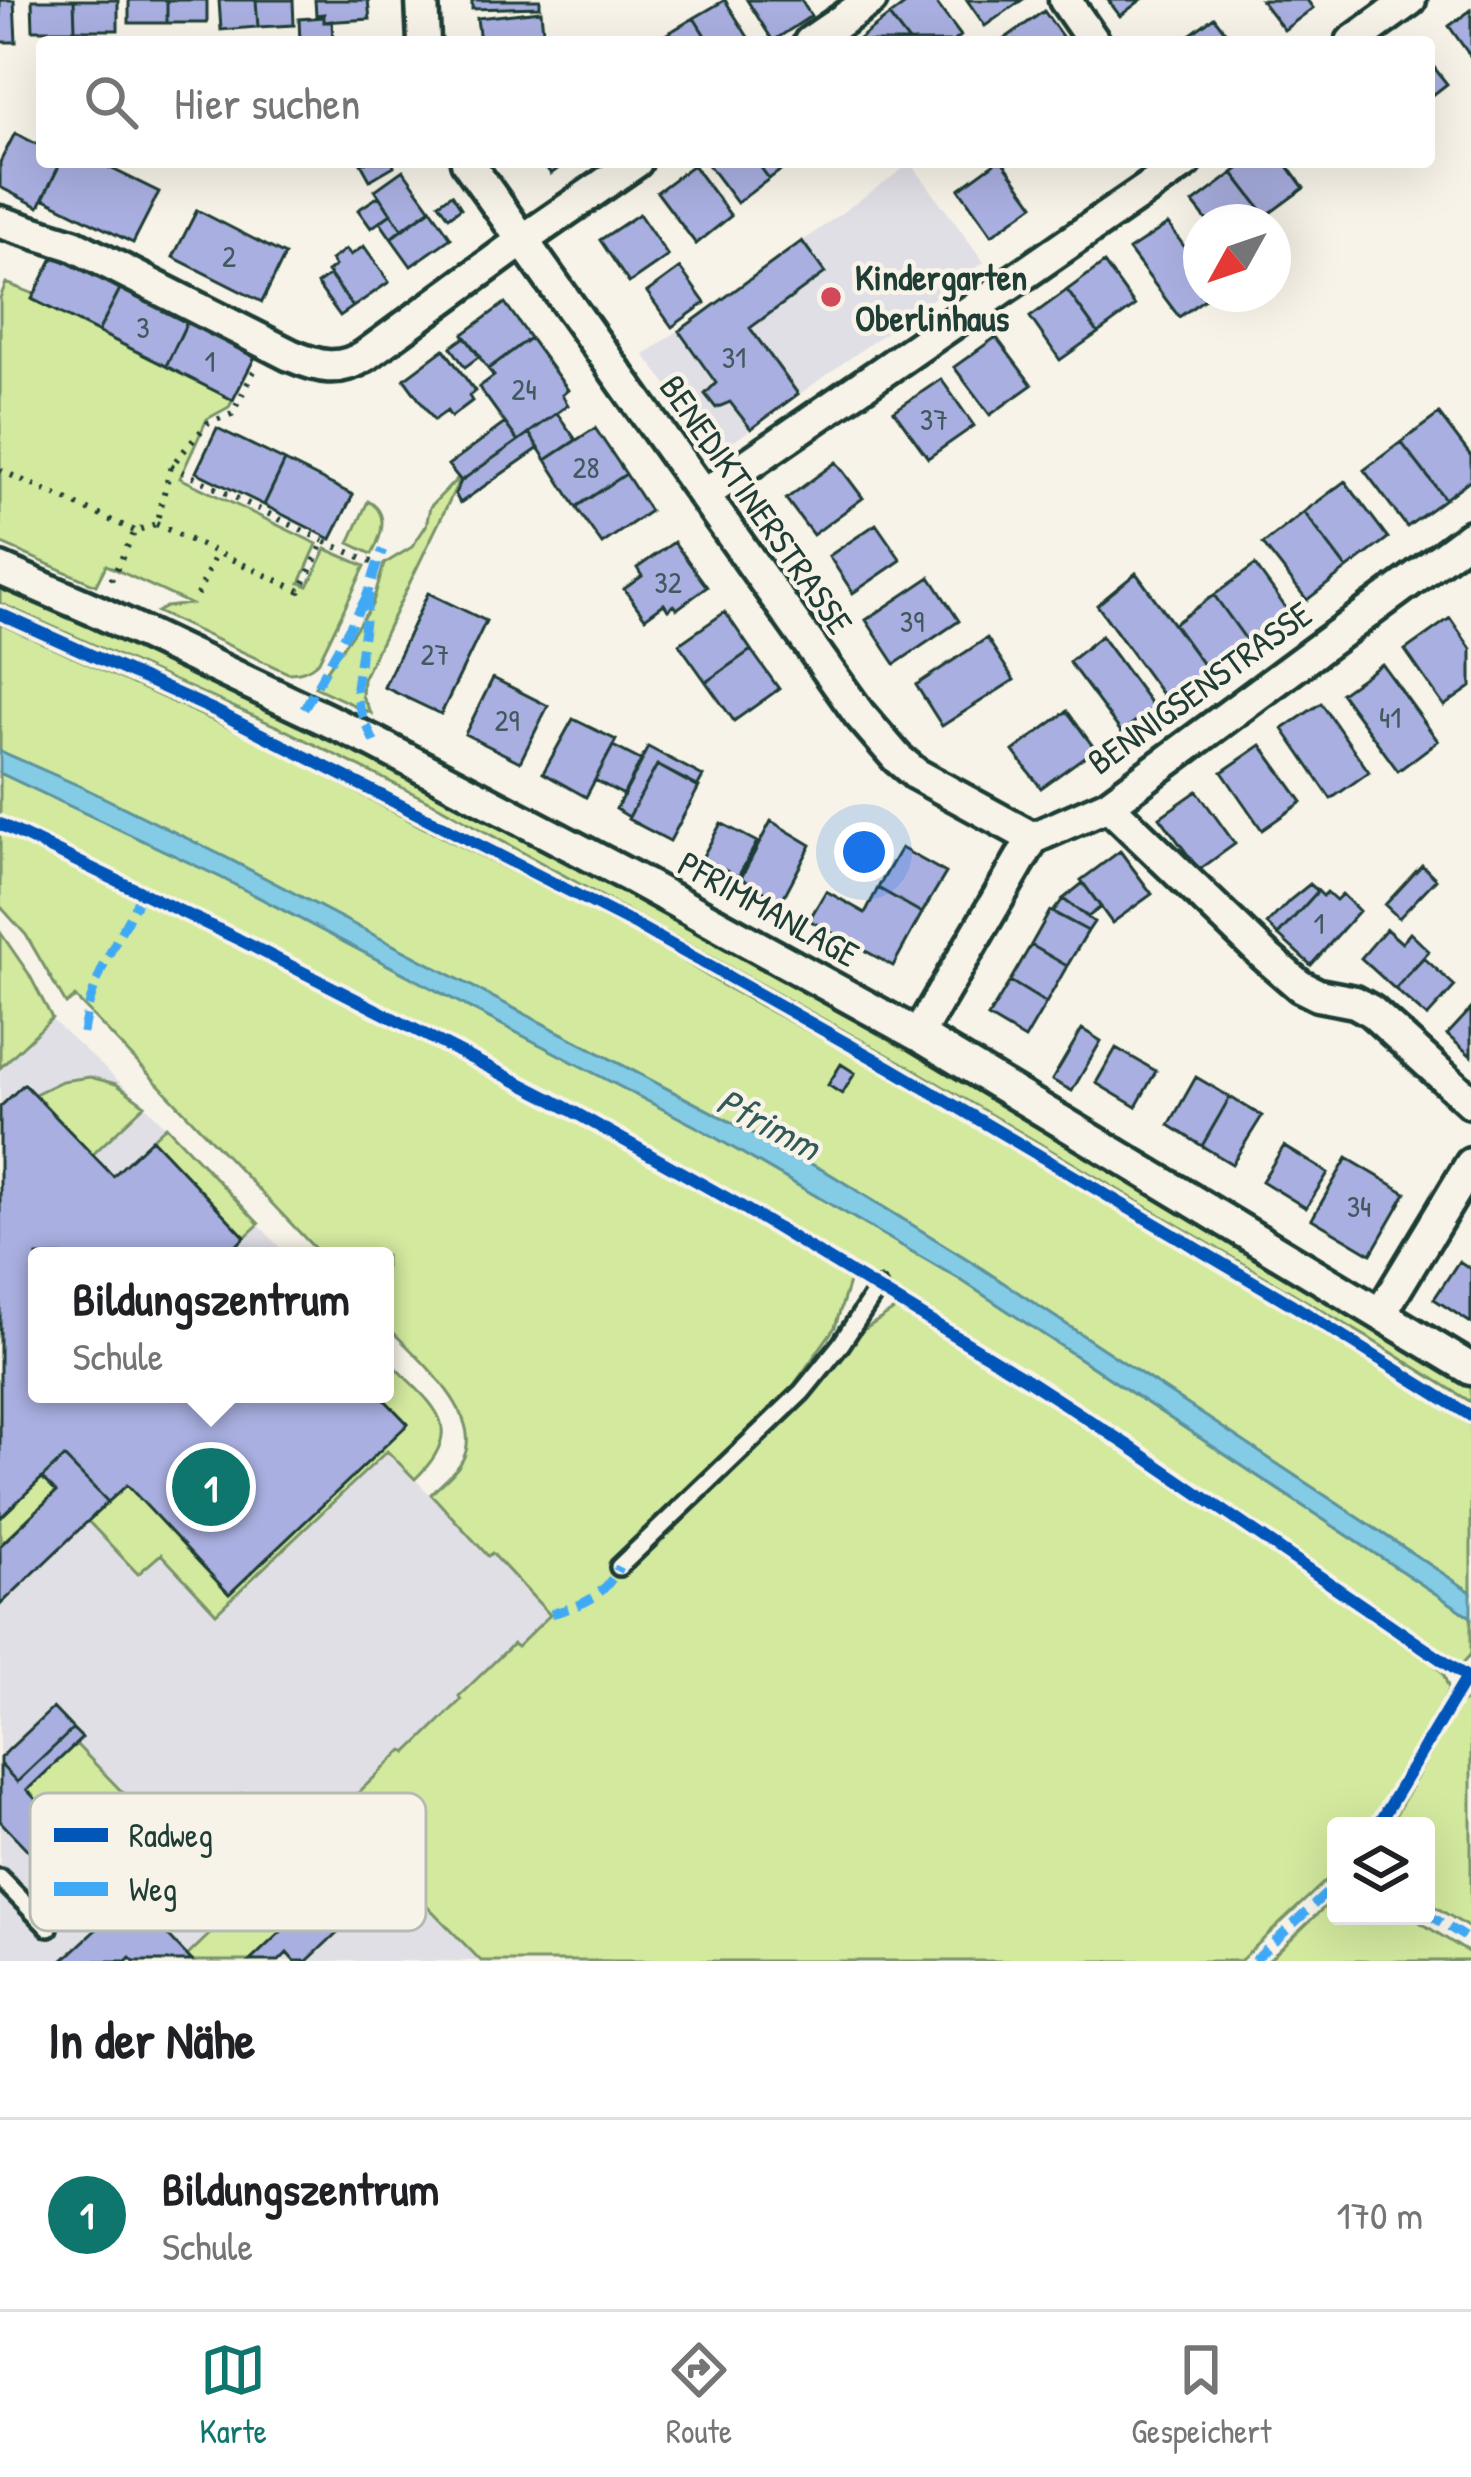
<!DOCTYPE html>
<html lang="de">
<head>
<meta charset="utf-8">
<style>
  :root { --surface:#fff; --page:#f2f2f2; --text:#202124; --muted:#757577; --line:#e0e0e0; --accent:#0f766e }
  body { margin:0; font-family:"Patrick Hand",sans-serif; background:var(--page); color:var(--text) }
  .controls { position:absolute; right:36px; bottom:36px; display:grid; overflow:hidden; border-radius:12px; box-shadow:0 12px 48px #0002 }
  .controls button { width:108px; height:108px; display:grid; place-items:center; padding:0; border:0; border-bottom:3px solid var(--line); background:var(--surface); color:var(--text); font:60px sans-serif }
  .compass { position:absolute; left:1183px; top:204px; width:108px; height:108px; border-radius:50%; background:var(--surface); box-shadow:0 12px 48px #0002; rotate:230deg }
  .you { position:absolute; left:864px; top:852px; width:42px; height:42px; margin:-30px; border:9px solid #fff; border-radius:50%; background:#1a73e8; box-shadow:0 0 0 18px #1a73e833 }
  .badge { display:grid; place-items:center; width:78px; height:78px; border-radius:50%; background:var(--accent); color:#fff; font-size:39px; font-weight:700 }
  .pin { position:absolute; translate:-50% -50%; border:6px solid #fff; box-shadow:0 3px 12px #0006 }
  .popup { position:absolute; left:28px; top:1247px; width:366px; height:156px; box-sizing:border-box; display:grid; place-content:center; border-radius:12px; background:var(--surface); filter:drop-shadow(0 3px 9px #0005); font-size:39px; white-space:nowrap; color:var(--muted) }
  .popup b { font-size:45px; color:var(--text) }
  .popup::after { content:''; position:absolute; left:50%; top:100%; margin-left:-24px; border:24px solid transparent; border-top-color:var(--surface) }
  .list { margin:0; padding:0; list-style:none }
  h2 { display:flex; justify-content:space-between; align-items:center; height:156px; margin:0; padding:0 48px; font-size:51px }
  h2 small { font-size:39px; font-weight:400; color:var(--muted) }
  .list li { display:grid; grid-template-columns:78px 1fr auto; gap:36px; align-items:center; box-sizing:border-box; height:192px; padding:0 48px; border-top:3px solid var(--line) }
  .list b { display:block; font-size:45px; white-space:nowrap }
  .list p { margin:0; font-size:39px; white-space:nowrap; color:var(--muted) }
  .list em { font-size:39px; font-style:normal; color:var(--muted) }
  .icon { flex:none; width:66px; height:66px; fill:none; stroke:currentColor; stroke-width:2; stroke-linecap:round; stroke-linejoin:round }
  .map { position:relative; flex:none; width:1471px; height:1961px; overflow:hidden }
  .search { position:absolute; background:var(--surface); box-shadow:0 12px 48px #0002; left:36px; right:36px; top:36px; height:132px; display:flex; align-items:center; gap:30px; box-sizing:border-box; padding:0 42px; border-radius:12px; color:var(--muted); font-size:45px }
  .sheet { height:348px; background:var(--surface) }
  nav { display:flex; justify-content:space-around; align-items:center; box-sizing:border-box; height:168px; border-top:3px solid var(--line); background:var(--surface); font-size:33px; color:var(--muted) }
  nav a { display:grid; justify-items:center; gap:6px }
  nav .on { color:var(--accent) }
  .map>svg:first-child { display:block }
</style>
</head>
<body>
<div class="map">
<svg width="1471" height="1961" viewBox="0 0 1471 1961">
  <rect width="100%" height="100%" fill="#f7f3e8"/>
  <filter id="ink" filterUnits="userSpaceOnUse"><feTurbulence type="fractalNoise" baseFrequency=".00833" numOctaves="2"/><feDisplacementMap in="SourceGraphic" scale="24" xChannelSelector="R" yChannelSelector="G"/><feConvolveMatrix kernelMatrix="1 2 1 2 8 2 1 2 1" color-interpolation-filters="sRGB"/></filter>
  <g filter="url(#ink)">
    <path fill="#e0dfe6" d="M911 163 984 262 733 442 722 445 713 443 644 355Z
      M51 1019 145 1105 288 1256H37V1394H385V1357L429 1403 441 1421 444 1434 436 1456 415 1479 487 1555 492 1552 551 1614 341 1817 481 1961H0V1035Z"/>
    <path fill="#d2e99e" stroke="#789369" stroke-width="3" d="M6 283 34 294 33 300 233 400 229 407 207 419 180 478 317 544 300 583 308 586 326 549 365 566 319 661C309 670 301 673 288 673L157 612 166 607 190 604 106 565 96 585 0 543V298Z
      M457 479 459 481 363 679 362 696 371 713 315 687 372 605 384 564 412 547 426 526 430 507Z
      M368 501C390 513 382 535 372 554L349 543Z
      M0 584C58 609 117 634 175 660 282 708 386 764 491 818 826 992 1152 1184 1471 1386V1402L1367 1337 915 1070 437 805 285 730 0 603Z
      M0 624 265 744 424 828 633 931 724 986 896 1079 1095 1196 1354 1351 1471 1426V1592L972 1262 830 1174 227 858 84 788 0 751Z
      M0 773 220 877 699 1128 961 1280 1471 1617V1654L1462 1664H1457L1429 1648 1129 1440 909 1300 736 1198 551 1093 0 818Z
      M0 831C289 969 576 1112 851 1276L835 1327 793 1386 614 1563 794 1409 862 1331 897 1308 951 1337 1021 1381 1424 1656 1443 1673 1449 1689 1372 1826H1336V1871L1240 1961H481L337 1813 403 1750 407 1753 461 1700 459 1696 513 1644 517 1647 550 1615 492 1553 488 1556 431 1494C442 1483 456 1473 463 1459 486 1413 413 1354 385 1324V1256H322L75 997 66 1004 26 935 0 906Z
      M0 932 29 974 52 1018 0 1068Z
      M90 1077 116 1084 145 1105 92 1155 35 1094 62 1081Z
      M166 1126 259 1224 245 1237 152 1139Z
      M385 1357C427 1402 473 1424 415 1479L387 1451 216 1613 161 1554 138 1574 88 1521 127 1485 230 1593 407 1423 379 1394H385Z
      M42 1478 56 1492 0 1545V1518Z
      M1471 1698V1929L1426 1901V1826H1389L1458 1705Z
      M76 1744 126 1796 77 1843 27 1790Z
      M323 1826 356 1861 250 1961H192L187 1956 236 1909 242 1914 300 1858 296 1852Z
      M1336 1896V1916H1410L1471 1954V1961H1268Z"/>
    <path fill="#84cce5" stroke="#5c939e" stroke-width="3" d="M0 751 84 788 227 858 830 1174 972 1262 1471 1592V1617L961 1280 699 1128 220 877 0 773Z"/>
    <path fill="#a9afe0" stroke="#1f3d34" stroke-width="3" d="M0 0H14L16 42H0Z
      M32 0H74L75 30H33Z
      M74 0H118V30H75Z
      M129 0H167V23H129Z
      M167 0H207V23H167Z
      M219 0H256L258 27 221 30Z
      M256 0H293L294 25 258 27Z
      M315 0H368L370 19 324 22V14L316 15Z
      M472 0H540V7L472 9Z
      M725 0 751 42H709L694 18Z
      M747 0H801L811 16 773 41Z
      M911 0H934L961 36 953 42H909L889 16Z
      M967 0H1022L985 26Z
      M1108 0H1141L1120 16Z
      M1261 0H1307L1313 8 1284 30Z
      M1471 10V57L1449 26Z
      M541 11 544 42H480L477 18Z
      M1044 11 1066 42H1000Z
      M889 16 909 42H855Z
      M324 17V22L332 21 333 42H300L299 19Z
      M1214 17 1233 42H1185L1184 39Z
      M694 18 709 42H663L660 38Z
      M1429 61 1447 84 1429 98Z
      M15 133 42 147V162H61L39 207 0 187V162Z
      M61 162H98L159 192 133 243 43 198Z
      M360 162H392L394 166 370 180Z
      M542 162H567L551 174Z
      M706 162H757L769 179 737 203Z
      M757 162H792L769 179Z
      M996 162H1003L1034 205 992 235 959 189Z
      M1247 162H1285L1304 188 1266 216 1233 173Z
      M693 165 731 216 696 244 657 192Z
      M403 170 431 209 402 229 375 190Z
      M1233 173 1266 216 1258 222H1208L1193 203Z
      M452 194 461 208 449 217 439 203Z
      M379 196 391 214 371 228 358 210Z
      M431 209 451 238 411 266 391 238Z
      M197 210 285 255 262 302 173 257Z
      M391 214 402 229 391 238 380 222Z
      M639 214 668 256 629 283 600 240Z
      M1168 224 1201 270V294H1212L1179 317 1129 250Z
      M802 241 825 273 750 328 798 394 751 429 730 402 716 408 705 394 716 383 679 331Z
      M364 246 389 282 353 307 327 272 335 266 331 260 346 249 351 255Z
      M54 256 120 289 98 332 32 299Z
      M1104 263 1135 306 1098 333 1067 290Z
      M680 268 705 303 672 327 647 292Z
      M330 275 353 307 340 316 317 284Z
      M120 289 187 322 166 366 98 332Z
      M1067 290 1098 333 1060 360 1030 317Z
      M505 303 530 338 488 369 463 334Z
      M187 322 255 357 233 400 166 366Z
      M465 337 480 356 465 367 451 347Z
      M996 337 1032 385 990 415 954 367Z
      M530 338 568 390 562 395 568 405 518 441 479 387 494 376 488 369Z
      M444 349 475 391 469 396 472 401 451 417 447 411 434 420 404 379Z
      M941 379 974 426 928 458 894 411Z
      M557 413 576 440 546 460 529 433Z
      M1439 414 1471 456V479L1445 499 1401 442Z
      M505 423 518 441 461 481 448 465Z
      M217 428 285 461 264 505 196 472Z
      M595 428 626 474 576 507 546 460Z
      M529 433 539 448 460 503 455 494 461 481Z
      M1401 442 1445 499 1407 527 1364 470Z
      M285 461 353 495 331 539 264 505Z
      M836 462 863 498 813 535 786 499Z
      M626 474 650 511 602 544 576 507Z
      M1345 481 1388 538 1347 569 1304 512Z
      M1304 512 1347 569 1307 600 1263 544Z
      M876 524 901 560 853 593 829 556Z
      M674 542 707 587 677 609 674 605 668 610 664 604 645 618 624 589 642 576 637 568Z
      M1255 565 1288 611 1247 641 1214 595Z
      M1136 573 1207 670 1166 700 1097 605Z
      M930 577 959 621 895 664 866 620Z
      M428 593 486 621 441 714 384 687Z
      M1214 595 1247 641 1207 670 1174 624Z
      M725 612 751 650 706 682 679 644Z
      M1450 618 1471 649V687L1444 706 1405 650Z
      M1101 636 1154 708 1121 732 1069 662Z
      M987 638 1014 680 942 726 916 685Z
      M751 650 779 689 734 721 706 682Z
      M1382 664 1438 741 1398 771 1341 693Z
      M493 678 548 706 520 762 465 734Z
      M1321 703 1369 772 1331 799 1283 729Z
      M1067 711 1095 749 1041 788 1013 751Z
      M573 719 616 740 586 797 543 773Z
      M1261 745 1302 802 1262 830 1222 772Z
      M613 746 642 761 624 795 595 780Z
      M648 747 703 776 697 787 657 765 629 817 616 809Z
      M657 765 699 787 670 841 628 819Z
      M1197 791 1235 844 1199 870 1160 817Z
      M771 821 811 845 781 902 741 878Z
      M721 823 757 842 738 877 702 858Z
      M901 848 946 873 922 913 878 888Z
      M1120 851 1152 894 1112 923 1081 880Z
      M1422 865 1436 879 1399 918 1385 905Z
      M1083 883 1101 907 1088 917 1063 899Z
      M1310 884 1318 891 1278 935 1267 924 1290 900Z
      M878 888 922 913 893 966 809 920 826 891 865 913Z
      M1318 891 1323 896 1327 892 1336 900 1342 894 1359 911 1311 965 1278 935Z
      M1063 899 1094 922 1088 931 1053 912Z
      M1050 911 1088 931 1067 966 1031 945Z
      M1386 929 1402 943 1410 933 1429 951 1395 989 1361 958Z
      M1031 945 1067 966 1046 1003 1010 981Z
      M1424 958 1455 986 1427 1017 1395 989Z
      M1010 981 1046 1003 1025 1039 988 1017Z
      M1471 1009V1056L1447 1035Z
      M1082 1029 1101 1041 1072 1091 1052 1080Z
      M1116 1048 1156 1071 1136 1107 1096 1083Z
      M841 1064 855 1073 842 1094 828 1085Z
      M1196 1077 1230 1097 1202 1146 1169 1125Z
      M24 1084 113 1176 152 1139 245 1237 232 1250 238 1256H37V1394H379L408 1424 229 1594 127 1485 108 1502 64 1457 0 1518V1107Z
      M1230 1097 1262 1116 1232 1164 1202 1146Z
      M1284 1146 1328 1173 1306 1208 1262 1181Z
      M1347 1158 1406 1193 1371 1254 1312 1219Z
      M1459 1261 1471 1269V1323L1434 1299Z
      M64 1457 108 1502 0 1605V1546L56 1492 42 1478Z
      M53 1708 73 1729 17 1782 0 1764V1758Z
      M73 1729 82 1738 27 1790 77 1843 106 1816 159 1872 139 1891 168 1921 161 1928 192 1961H134L130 1957 126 1961H62L100 1926 0 1821V1764L17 1782Z
      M241 1794 249 1803 192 1856 213 1878 168 1921 139 1891Z
      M356 1861 383 1889 307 1961H294L287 1953 279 1961H250Z"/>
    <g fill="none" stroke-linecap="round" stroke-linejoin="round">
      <g stroke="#1f3d34" stroke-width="24">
        <path id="lane" d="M619 1567 802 1392 841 1344 878 1288
          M0 1878 49 1928"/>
      </g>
      <g stroke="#1f3d34" stroke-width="39">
        <path id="street" d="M422 0 424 42
          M1065 0 1094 42
          M810 42 871 0
          M1352 42 1410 0
          M467 162 859 714 897 758 916 774 1033 838
          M0 222 73 245 290 355C318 367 339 373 366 355L523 240 636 162
          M704 495 1186 162
          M0 569 97 611 374 742 633 878 918 1035 1471 1369
          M1108 805 1264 955 1300 986 1318 995 1355 1002 1371 1011 1471 1102
          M918 1035 1033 838 1108 805 1471 536
          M1381 1313 1471 1164"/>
      </g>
      <path stroke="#1f3d34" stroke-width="6" stroke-dasharray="3 9" stroke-linecap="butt" d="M171 466 324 541
        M0 470 135 531
        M156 524 300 591 324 541 376 564
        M111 580 135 531 156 524 171 466 208 423 232 414 254 371
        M197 595 217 552
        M1466 1678 1471 1668"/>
      <use href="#lane" stroke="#f7f3e8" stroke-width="15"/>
      <use href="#street" stroke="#f7f3e8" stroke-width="30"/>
      <path stroke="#3fa9f5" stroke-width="9" stroke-dasharray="18 9" stroke-linecap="butt" d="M362 605C372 588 374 568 383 550
        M304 709 369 592 356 687 359 707 374 742
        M83 1033C90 982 118 937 143 892
        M551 1614C584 1604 602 1599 619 1567
        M1426 1913 1471 1941
        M1254 1961 1336 1884"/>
      <g stroke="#f7f3e8" stroke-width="20">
        <path id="cycleway" d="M0 614 216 711 636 925 891 1068 1293 1305 1471 1416
          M0 824 238 939 549 1098 734 1202 1023 1377 1126 1444 1471 1680
          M1377 1826 1466 1678"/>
      </g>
      <use href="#cycleway" stroke="#0057b8" stroke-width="12"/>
    </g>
  </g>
  <circle fill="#d1495b" stroke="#f7f3e8" stroke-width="4.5" cx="831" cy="297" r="12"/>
  <g text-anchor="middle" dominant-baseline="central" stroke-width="9" stroke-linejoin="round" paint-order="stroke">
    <g font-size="30" fill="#425a5f">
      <text x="229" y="256">2</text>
      <text x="143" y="327">3</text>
      <text x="734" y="357">31</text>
      <text x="210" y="361">1</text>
      <text x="524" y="389">24</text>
      <text x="934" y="419">37</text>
      <text x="586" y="467">28</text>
      <text x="668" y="582">32</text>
      <text x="912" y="621">39</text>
      <text x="435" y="654">27</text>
      <text x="1390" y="717">41</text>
      <text x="507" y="720">29</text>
      <text x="1319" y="923">1</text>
      <text x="1359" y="1206">34</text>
    </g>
    <g font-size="36" font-weight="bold" fill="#1f3d34" stroke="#f7f3e8" text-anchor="start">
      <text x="855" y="276">Kindergarten<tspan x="855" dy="41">Oberlinhaus</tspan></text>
    </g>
    <g font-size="36" fill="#1f3d34" stroke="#f7f3e8">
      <text transform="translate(757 504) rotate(55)">BENEDIKTINERSTRASSE</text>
      <text transform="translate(1199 687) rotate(-36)">BENNIGSENSTRASSE</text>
      <text transform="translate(769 908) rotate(29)">PFRIMMANLAGE</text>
    </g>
    <g font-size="39" font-style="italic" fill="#335a57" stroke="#f7f3e8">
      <text transform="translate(769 1123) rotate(28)">Pfrimm</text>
    </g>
  </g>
  <rect x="30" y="1793" width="396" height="138" rx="18" fill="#f7f3e8" stroke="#b6bcb2" stroke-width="3"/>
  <rect x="54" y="1828" width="54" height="14" fill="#0057b8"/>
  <rect x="54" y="1882" width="54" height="14" fill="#3fa9f5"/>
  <g font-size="33" fill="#1f3d34">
    <text x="129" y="1847">Radweg</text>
    <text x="129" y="1901">Weg</text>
  </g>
</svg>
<div class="controls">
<button><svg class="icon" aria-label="layers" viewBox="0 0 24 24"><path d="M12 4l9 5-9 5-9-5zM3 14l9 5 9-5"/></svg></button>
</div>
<svg class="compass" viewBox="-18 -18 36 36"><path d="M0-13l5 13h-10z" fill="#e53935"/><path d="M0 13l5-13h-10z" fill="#757577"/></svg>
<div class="you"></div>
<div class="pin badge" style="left:211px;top:1487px">1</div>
<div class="popup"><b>Bildungszentrum</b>Schule</div>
<div class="search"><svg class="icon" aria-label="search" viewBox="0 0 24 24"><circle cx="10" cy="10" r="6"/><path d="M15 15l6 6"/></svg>Hier suchen</div>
</div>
<section class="sheet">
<h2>In der Nähe<small></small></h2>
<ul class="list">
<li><span class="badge">1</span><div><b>Bildungszentrum</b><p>Schule</p></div><em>170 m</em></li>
</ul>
</section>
<nav>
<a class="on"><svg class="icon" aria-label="map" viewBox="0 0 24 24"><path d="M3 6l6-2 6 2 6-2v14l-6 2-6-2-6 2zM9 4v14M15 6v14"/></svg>Karte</a>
<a><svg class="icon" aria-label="directions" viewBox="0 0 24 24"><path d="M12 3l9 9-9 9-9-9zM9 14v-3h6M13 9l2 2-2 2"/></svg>Route</a>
<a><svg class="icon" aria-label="saved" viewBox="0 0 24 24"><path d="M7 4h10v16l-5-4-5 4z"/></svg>Gespeichert</a>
</nav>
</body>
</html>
